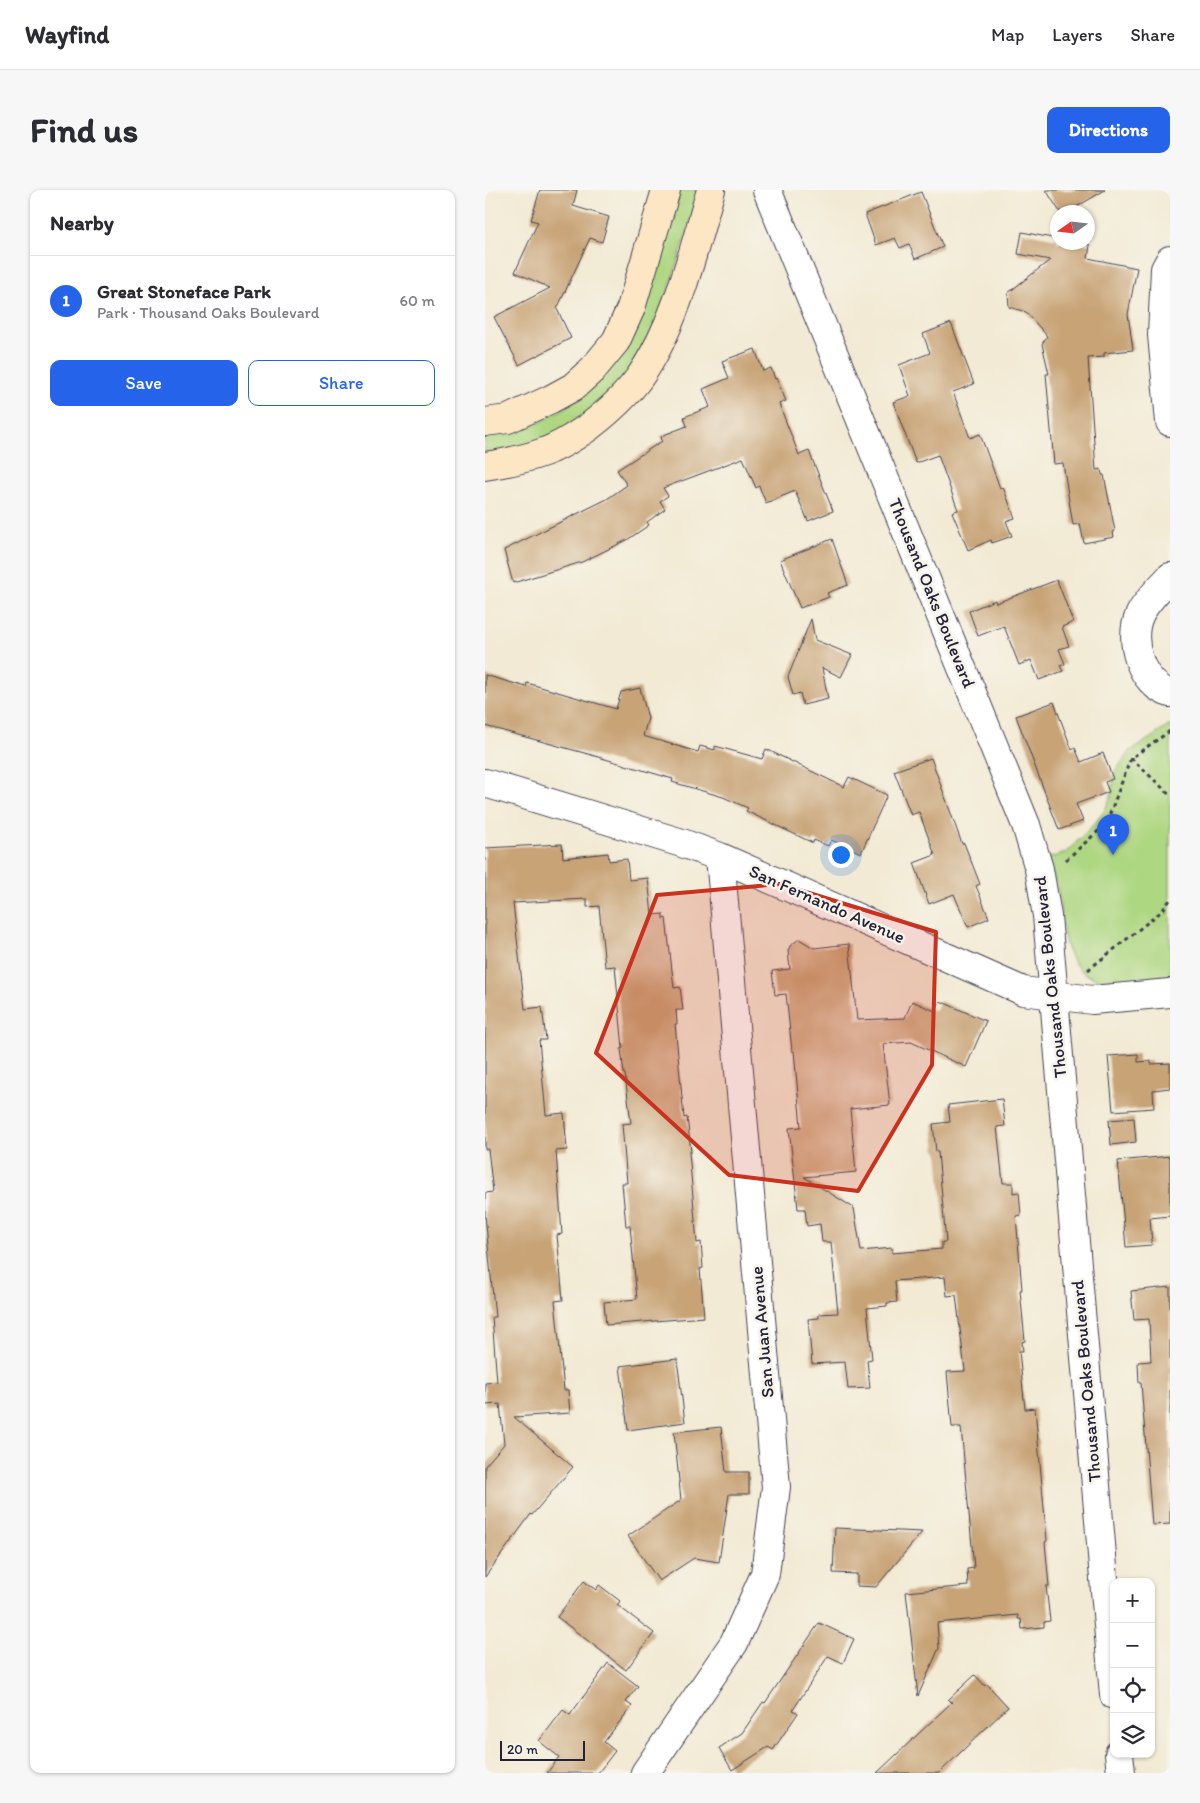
<!DOCTYPE html>
<html lang="en">
<head>
<meta charset="utf-8">
<style>
  :root { --surface:#fff; --page:#f7f7f7; --text:#2b2b33; --muted:#7c7c81; --line:#e1e1e2; --accent:#2563eb }
  body { margin:0; font-family:Itim,sans-serif; background:var(--page); color:var(--text) }
  .controls { position:absolute; right:15px; bottom:15px; display:grid; overflow:hidden; border-radius:10px; box-shadow:0 1px 4px #0004 }
  .controls button { width:45px; height:45px; display:grid; place-items:center; padding:0; border:0; border-bottom:1px solid var(--line); background:var(--surface); color:var(--text); font:25px sans-serif }
  .compass { position:absolute; left:565px; top:15px; width:45px; height:45px; border-radius:50%; background:var(--surface); box-shadow:0 1px 4px #0004; rotate:256deg }
  .scale { position:absolute; left:15px; bottom:12px; width:85px; box-sizing:border-box; padding-left:5px; border:2px solid #22223b; border-top:0; font-size:14px; line-height:18px; white-space:nowrap; color:#22223b; -webkit-text-stroke:4px #f7f3e8; paint-order:stroke }
  .you { position:absolute; left:355px; top:664px; width:18px; height:18px; margin:-12px; border:4px solid #fff; border-radius:50%; background:#1a73e8; box-shadow:0 0 0 8px #1a73e833 }
  .badge { display:grid; place-items:center; width:32px; height:32px; border-radius:50%; background:var(--accent); color:#fff; font-size:16px; font-weight:700 }
  .pin { position:absolute; translate:-50% -41px; filter:drop-shadow(0 1px 2px #0008) }
  .pin::after { content:''; position:absolute; top:26px; width:18px; height:15px; background:inherit; clip-path:polygon(0 0,100% 0,50% 100%) }
  .list { margin:0; padding:0; list-style:none }
  h2 { display:flex; justify-content:space-between; align-items:center; height:65px; margin:0; padding:0 20px; font-size:21px }
  h2 small { font-size:16px; font-weight:400; color:var(--muted) }
  .list li { display:grid; grid-template-columns:32px 1fr auto; gap:15px; align-items:center; box-sizing:border-box; height:90px; padding:0 20px; border-top:1px solid var(--line) }
  .list b { display:block; font-size:19px; white-space:nowrap }
  .list p { margin:0; font-size:16px; white-space:nowrap; color:var(--muted) }
  .list em { font-size:16px; font-style:normal; color:var(--muted) }
  .actions { display:flex; gap:10px; padding:15px 20px }
  .actions a { flex:1; padding:11px 0; border:1px solid var(--accent); border-radius:10px; text-align:center; font-size:18px; color:var(--accent) }
  .actions .main { background:var(--accent); color:#fff }
  .icon { flex:none; width:28px; height:28px; fill:none; stroke:currentColor; stroke-width:2; stroke-linecap:round; stroke-linejoin:round }
  .map { position:relative; flex:none; width:685px; height:1583px; overflow:hidden; border-radius:10px }
  header { display:flex; align-items:center; gap:30px; box-sizing:border-box; height:70px; padding:0 25px; background:var(--surface); border-bottom:1px solid var(--line) }
  header strong { font-size:24px }
  nav { display:flex; gap:28px; margin-inline-start:auto; font-size:18px }
  .intro { display:flex; align-items:center; justify-content:space-between; box-sizing:border-box; height:120px; padding:0 30px }
  h1 { margin:0; font-size:35px }
  .button { padding:12px 22px; border-radius:10px; background:var(--accent); color:#fff; font-size:18px; font-weight:700 }
  main { display:flex; gap:30px; padding:0 30px }
  aside { flex:1; background:var(--surface); border-radius:10px; box-shadow:0 1px 4px #0004 }
  .map>svg:first-child { display:block }
</style>
</head>
<body>
<header>
<strong>Wayfind</strong>
<nav><a>Map</a><a>Layers</a><a>Share</a></nav>
</header>
<div class="intro"><h1>Find us</h1><a class="button">Directions</a></div>
<main>
<aside>
<h2>Nearby<small></small></h2>
<ul class="list">
<li><span class="badge">1</span><div><b>Great Stoneface Park</b><p>Park · Thousand Oaks Boulevard</p></div><em>60 m</em></li>
</ul>
<div class="actions"><a class="main">Save</a><a>Share</a></div>
</aside>
<div class="map">
<svg width="685" height="1583" viewBox="0 0 685 1583">
  <rect width="100%" height="100%" fill="#f7f3e8"/>
  <filter id="ink" filterUnits="userSpaceOnUse"><feTurbulence type="fractalNoise" baseFrequency=".02" numOctaves="2"/><feDisplacementMap in="SourceGraphic" scale="10" xChannelSelector="R" yChannelSelector="G"/><feConvolveMatrix kernelMatrix="1 2 1 2 8 2 1 2 1" color-interpolation-filters="sRGB"/></filter>
  <filter id="wash" filterUnits="userSpaceOnUse"><feTurbulence type="fractalNoise" baseFrequency=".0096" numOctaves="4" result="noise"/><feDisplacementMap in="SourceGraphic" scale="20" xChannelSelector="R" yChannelSelector="G"/><feGaussianBlur stdDeviation="1.12" result="paint"/><feColorMatrix in="noise" values="0 0 0 0 0 0 0 0 0 0 0 0 0 0 0 0 0 1.4 0 .05"/><feComposite in="paint" operator="in"/></filter>
  <g filter="url(#wash)">
    <rect width="100%" height="100%" fill="#f2ead4"/>
    <path fill="#aed782" stroke="#687c5e" d="M193 0H215L169 147 127 205 65 249 0 267V246L22 242 56 232 86 214Z
      M685 535V786C666 788 627 795 609 788 573 775 579 727 572 697 569 688 565 678 562 669L582 662 607 636 620 620 626 606 630 582 644 562Z"/>
    <g id="blocks">
      <path fill="#c7a376" d="M55 0H92L88 16 124 27 117 52 105 48 72 119 86 148 34 175 9 127 65 98 30 82 53 32 46 30Z
        M561 0H620L583 22H575Z
        M436 2 458 57 430 69 424 54 415 58 410 48 391 55 380 24Z
        M537 42 572 49V52H592L605 55 603 68 652 78 643 124 648 160 619 163V167L603 168 611 280 616 279 617 285H619L630 341 628 342 629 347 599 353 595 334 588 335 578 273 569 274 561 184H564L557 154 562 146 541 122 524 117 523 103 565 70 533 64Z
        M466 133 489 194 468 202 485 248 495 244 515 298 518 297 530 328 521 331 527 346 507 353 506 350 483 360 467 322 473 320 453 265 431 273 408 212 425 206 414 175 445 163 438 144Z
        M270 159 278 181 286 178 290 189 291 188 301 211 294 214 314 265 324 261 348 321 323 331 310 301 281 313 274 296 271 298 258 268 178 298 183 306 175 311 180 319 162 332 164 335 142 350 97 372 28 393 19 360 122 309 142 295 132 280 177 251 176 246 202 236 199 227 225 217 218 199 244 188 237 171Z
        M347 349 363 395 342 403 344 407 315 418 295 370Z
        M572 390 588 432 577 437 584 456 574 459 580 474 575 476 578 481 554 490 546 470 534 475 519 436 493 446 484 421 510 410 511 413Z
        M326 429 330 450 367 465 356 487 337 478 343 509 318 515 315 503 308 505 303 487Z
        M0 485 41 497 42 493 131 519 136 502 155 498 163 528 158 546 213 562 215 556 230 560V556L277 569 281 559 359 597 364 587 402 605 376 663 346 650 343 656 329 650 328 653 261 621 263 618 238 607 187 592 188 589 103 564 0 536Z
        M569 512 587 560 590 558 596 572 618 563 628 589 620 592 624 602 591 614 598 631 574 640 531 526Z
        M446 568 477 654 479 653 495 694 491 696 504 728 483 737 469 704 444 714 429 673 450 665 434 622 426 625 409 581Z
        M77 654 78 668 123 663 124 671 142 669 144 690 163 688 167 725 178 724V729L181 728 189 798 195 797 198 820H191L192 834H190L199 928 202 927 206 962H204L212 1053 216 1052 218 1078 215 1079 219 1127 121 1135 119 1112 152 1109 145 1036H141L137 993H142L137 934 146 933 140 884H139L136 859 138 858 130 776 120 777 114 716 102 717V709L28 713 40 819 57 817 61 850H54L61 925 79 923 82 960 71 961 77 1044 72 1045 78 1110 70 1111 79 1200H83L85 1223 29 1227 88 1277 47 1325 46 1324 0 1387V1276L19 1254 15 1214 0 1215V1193L12 1192 7 1127H10L0 1025V1003L8 1002 3 959H0V658Z
        M314 749 329 758 364 754 372 830 420 828 427 811 450 821 455 811 501 831 481 877 426 852 398 854 405 915 365 919 371 982 319 987 369 1018 376 1061 407 1058V1063L457 1059V1052H461L453 962H451L448 934 465 932 463 915 517 909 520 936 512 937 518 993H528V1003L534 1002 536 1025 531 1026 537 1100H535L540 1151 537 1152 538 1161H534L540 1219 550 1218 562 1351 560 1352 564 1396H561L565 1431 559 1432V1437L537 1439 536 1429H533V1425L452 1433 454 1458 433 1506 421 1402 483 1396 482 1379 489 1378 476 1237H467L462 1182 480 1181 471 1105 462 1106 460 1087 410 1091 412 1112 402 1113V1116L382 1118 387 1169 382 1170 385 1198 363 1199 360 1172 327 1174 323 1129 334 1128V1124L353 1123 346 1052H337L335 1034 322 1036 320 1019H313L304 938 316 937 309 861H307L301 804 290 805 287 781 305 779 303 761 305 756Z
        M653 864V872L666 871V874L685 873V898L668 900 669 918 628 921 623 866Z
        M649 928 651 952 626 955 624 930Z
        M685 966V1026L665 1028 667 1055 641 1057 633 971Z
        M685 1097V1334L667 1335 656 1193H654L653 1172 666 1171 664 1129 649 1130 646 1101Z
        M192 1169 200 1232 143 1240 135 1176Z
        M236 1237 241 1282H264V1304H244L234 1372 209 1368 174 1391 143 1346 196 1310 189 1242Z
        M350 1338 437 1342 391 1397 372 1396V1384L348 1383Z
        M99 1391 111 1400 114 1395 135 1411 132 1415 169 1443 141 1480 72 1427Z
        M334 1433 369 1449 358 1473 343 1466 308 1520 313 1523 288 1560 283 1557 247 1580 234 1558 257 1543 278 1512 280 1513Z
        M123 1473 153 1496 141 1512 147 1516 119 1552 130 1561 113 1583H62L74 1567 54 1551 78 1520 85 1525Z
        M490 1485 500 1496 502 1494 523 1517 454 1583H392L467 1512 463 1510Z"/>
    </g>
  </g>
  <g filter="url(#ink)">
    <use href="#blocks" fill-opacity="0" stroke="#414052" stroke-width="1"/>
    <g fill="none" stroke-linecap="round" stroke-linejoin="round">
      <g stroke="#414052" stroke-width="30">
        <path id="street" d="M282 0 541 635 554 679 562 726 629 1505
          M685 70 680 79 677 145 685 232
          M685 387C675 398 662 410 655 424 642 450 656 495 685 503
          M0 593 197 653 235 667 538 801 607 810 685 803
          M634 1564 636 1583
          M160 1583 249 1453 280 1384 291 1297 235 667"/>
      </g>
      <g stroke="#414052" stroke-width="30">
        <path id="secondary" d="M0 232 23 229 66 209 88 197 108 179 131 151 146 118 181 0
          M0 276C20 273 40 269 59 262 76 256 91 246 105 236 123 222 141 206 154 188 191 136 208 61 226 0"/>
      </g>
      <path stroke="#414052" stroke-width="3" stroke-dasharray="4 4" stroke-linecap="butt" d="M646 568 685 605
        M581 670 621 634 646 568 685 541
        M603 780 677 721 685 710"/>
      <use href="#street" stroke="#fff" stroke-width="28"/>
      <use href="#secondary" stroke="#fce6c4" stroke-width="28"/>
    </g>
  </g>
  <path fill="#c8321e" fill-opacity="0.2" stroke="#c8321e" stroke-width="4" stroke-linejoin="round" d="M295 694 451 742 447 875 373 1001 244 985 111 863 172 705Z"/>
  <g text-anchor="middle" dominant-baseline="central" stroke-width="5" stroke-linejoin="round" paint-order="stroke">
    <g font-size="18" fill="#22223b" stroke="#f7f3e8">
      <text transform="translate(447 403) rotate(68)">Thousand Oaks Boulevard</text>
      <text transform="translate(342 714) rotate(24)">San Fernando Avenue</text>
      <text transform="translate(565 787) rotate(-96)">Thousand Oaks Boulevard</text>
      <text transform="translate(277 1142) rotate(-95)">San Juan Avenue</text>
      <text transform="translate(601 1191) rotate(-95)">Thousand Oaks Boulevard</text>
    </g>
  </g>
</svg>
<div class="controls">
<button>+</button>
<button>−</button>
<button><svg class="icon" aria-label="locate" viewBox="0 0 24 24"><circle cx="12" cy="12" r="6"/><path d="M12 2v4M12 18v4M2 12h4M18 12h4"/></svg></button>
<button><svg class="icon" aria-label="layers" viewBox="0 0 24 24"><path d="M12 4l9 5-9 5-9-5zM3 14l9 5 9-5"/></svg></button>
</div>
<svg class="compass" viewBox="-18 -18 36 36"><path d="M0-13l5 13h-10z" fill="#e53935"/><path d="M0 13l5-13h-10z" fill="#7c7c81"/></svg>
<div class="scale">20 m</div>
<div class="you"></div>
<div class="pin badge" style="left:628px;top:665px">1</div>
</div>
</main>
</body>
</html>
